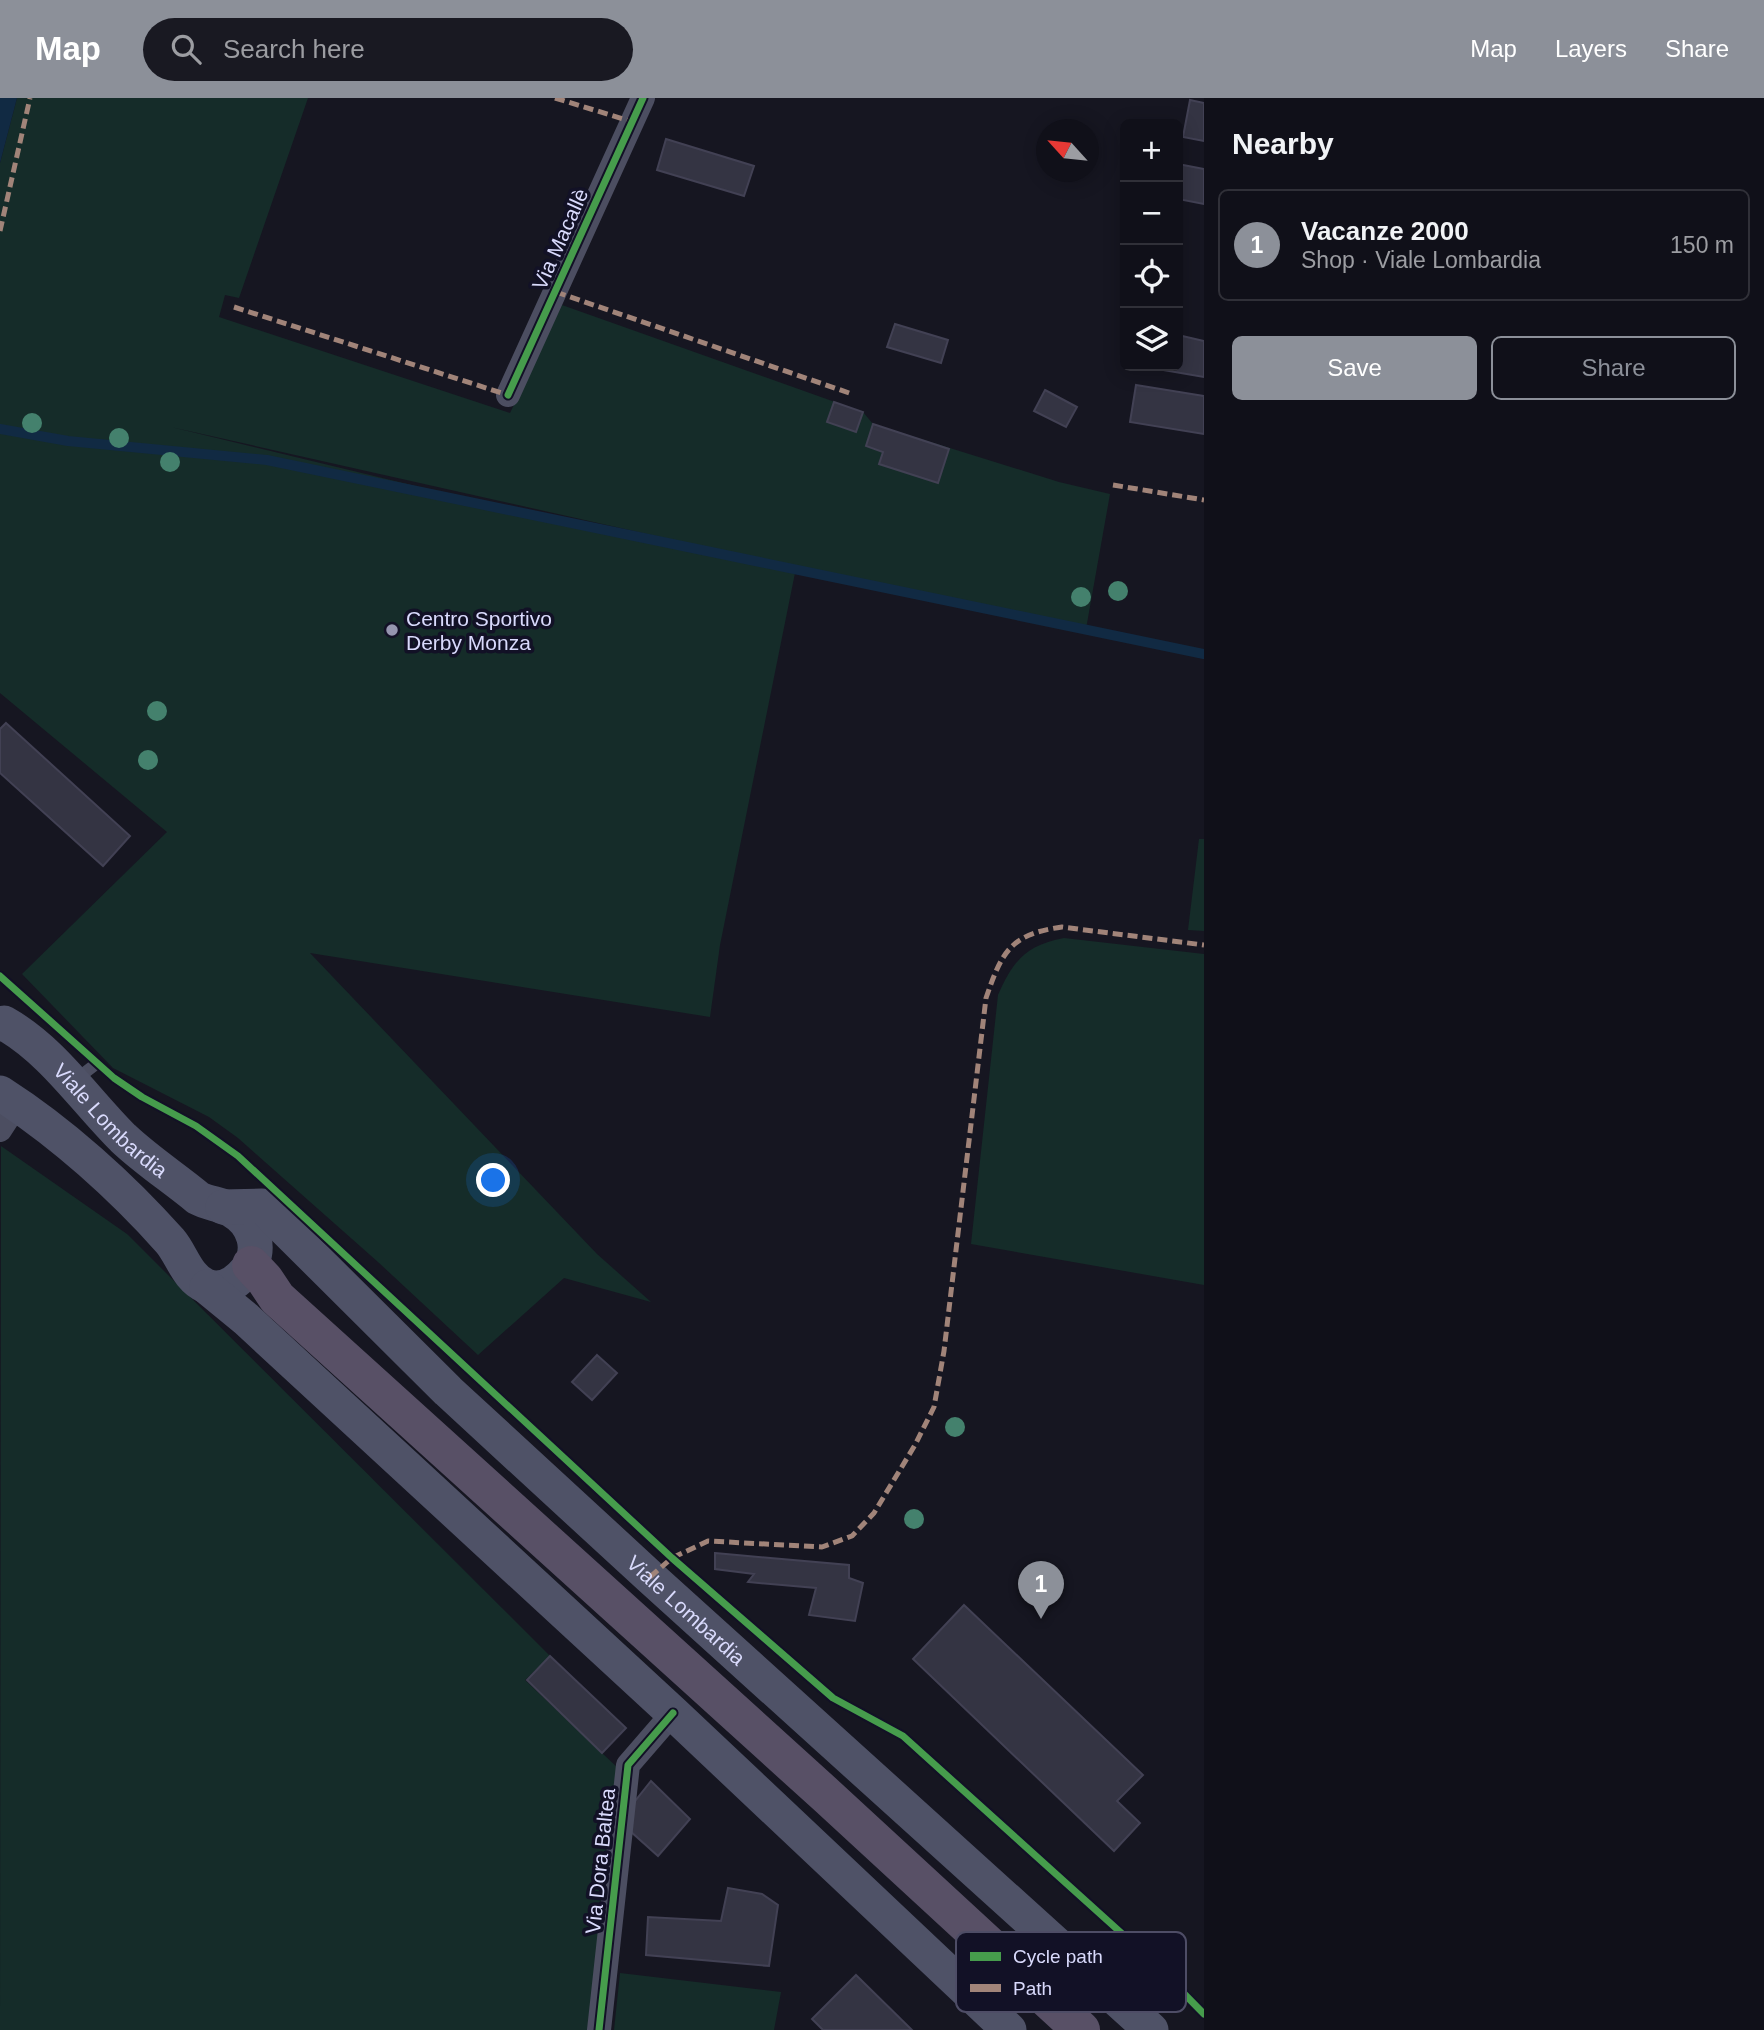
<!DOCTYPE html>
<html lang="en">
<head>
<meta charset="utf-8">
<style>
  :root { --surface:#101019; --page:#191922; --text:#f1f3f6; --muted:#9c9da2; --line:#303038; --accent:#8c9099 }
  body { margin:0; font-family:Helvetica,sans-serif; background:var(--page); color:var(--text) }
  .controls { position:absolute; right:21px; top:21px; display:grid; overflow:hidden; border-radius:10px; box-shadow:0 4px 18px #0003 }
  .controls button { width:63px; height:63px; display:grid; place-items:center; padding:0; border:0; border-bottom:2px solid var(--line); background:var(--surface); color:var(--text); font:35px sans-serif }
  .compass { position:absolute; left:1036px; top:21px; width:63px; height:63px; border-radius:50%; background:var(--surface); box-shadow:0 4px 18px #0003; rotate:297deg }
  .you { position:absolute; left:494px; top:1083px; width:24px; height:24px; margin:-18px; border:5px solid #fff; border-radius:50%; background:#1a73e8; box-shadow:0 0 0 10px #1a73e833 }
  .badge { display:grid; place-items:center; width:46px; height:46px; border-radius:50%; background:var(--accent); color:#fff; font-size:23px; font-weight:700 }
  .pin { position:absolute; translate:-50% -58px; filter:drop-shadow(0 2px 4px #0008) }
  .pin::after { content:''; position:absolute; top:37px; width:24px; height:21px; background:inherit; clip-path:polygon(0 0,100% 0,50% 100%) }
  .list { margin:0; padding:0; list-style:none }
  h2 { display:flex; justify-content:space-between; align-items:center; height:91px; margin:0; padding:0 28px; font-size:30px }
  h2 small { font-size:23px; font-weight:400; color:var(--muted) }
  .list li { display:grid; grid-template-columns:46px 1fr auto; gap:21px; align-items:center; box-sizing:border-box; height:112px; margin:0 14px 14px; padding:0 14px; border:2px solid var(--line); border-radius:10px }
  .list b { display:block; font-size:26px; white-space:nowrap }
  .list p { margin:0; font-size:23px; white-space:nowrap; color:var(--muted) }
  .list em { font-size:23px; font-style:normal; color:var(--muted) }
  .actions { display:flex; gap:14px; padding:21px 28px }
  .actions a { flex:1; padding:16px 0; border:2px solid var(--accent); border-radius:10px; text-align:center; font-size:24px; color:var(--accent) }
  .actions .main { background:var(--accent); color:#fff }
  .icon { flex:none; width:38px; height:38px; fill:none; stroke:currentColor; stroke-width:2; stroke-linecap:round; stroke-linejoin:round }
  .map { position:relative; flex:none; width:1204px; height:1932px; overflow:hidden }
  header { display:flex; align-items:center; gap:42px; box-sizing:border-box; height:98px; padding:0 35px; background:var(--accent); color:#fff }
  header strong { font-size:33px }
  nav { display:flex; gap:38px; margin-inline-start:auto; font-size:24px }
  .search { width:490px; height:63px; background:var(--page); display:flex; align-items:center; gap:18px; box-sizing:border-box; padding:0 24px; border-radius:38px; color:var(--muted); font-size:26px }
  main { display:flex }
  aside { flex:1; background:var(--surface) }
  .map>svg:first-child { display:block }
</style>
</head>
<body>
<header>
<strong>Map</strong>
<div class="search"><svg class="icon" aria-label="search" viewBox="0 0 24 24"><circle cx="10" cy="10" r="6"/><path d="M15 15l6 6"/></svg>Search here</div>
<nav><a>Map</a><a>Layers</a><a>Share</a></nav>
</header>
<main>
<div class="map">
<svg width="1204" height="1932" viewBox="0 0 1204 1932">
  <rect width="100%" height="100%" fill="#161621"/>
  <path fill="#152c29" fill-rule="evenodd" d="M17 0H308L239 200 225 197 219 219 510 315 562 207 863 314 873 326 1059 384 1110 396 1086 531 796 470 720 847 710 919 310 855 597 1156 651 1204 564 1180 478 1257 378 1164 238 1040 209 1019 113 970 22 876 167 734 0 595V65ZM171 329 736 456 737 457 490 406Z
    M1199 741H1204V833L1188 832Z
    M1064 840 1204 856V1187L971 1146 998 897C1013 863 1026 847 1064 840Z
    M1 1048 127 1136 550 1558 525 1582 620 1672 590 1932H0Z
    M620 1875 781 1894 774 1932H614Z"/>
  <path fill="#112a43" d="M0 0H17L0 65Z"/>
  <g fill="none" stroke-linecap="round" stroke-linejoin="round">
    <path stroke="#112a43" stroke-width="10" d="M0 331 68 343 267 362 1204 556"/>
  </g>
  <path fill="#343443" stroke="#424154" stroke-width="2" d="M1190 2 1204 5V43L1183 39Z
    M666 41 754 68 744 98 657 72Z
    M1178 66 1204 71V106L1178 101Z
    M895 226 948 242 941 265 887 249Z
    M1178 237 1204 243V279L1140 268H1178Z
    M1136 287 1204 298V336L1130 324Z
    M1045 292 1077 309 1066 329 1034 313Z
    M834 304 863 314 856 334 827 324Z
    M873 326 949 351 938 385 879 366 883 354 866 348Z
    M6 625 130 738 103 768 0 675V631Z
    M597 1257 617 1275 592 1302 572 1284Z
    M715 1455 849 1467V1480L863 1485 855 1523 809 1517 816 1490 748 1484 754 1476 715 1471Z
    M964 1507 1143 1677 1117 1703 1140 1725 1114 1753 913 1561Z
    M550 1558 626 1630 602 1655 527 1582Z
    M651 1683 690 1721 658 1758 629 1732 632 1707Z
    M728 1790 762 1796 778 1807 769 1868 646 1857 648 1819 721 1823Z
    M856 1877 912 1932H823L812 1921Z"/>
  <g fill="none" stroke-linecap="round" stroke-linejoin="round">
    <path stroke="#4c4e61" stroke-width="12" d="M74 983 96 966"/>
    <path stroke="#4c4e61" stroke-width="24" d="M508 297 643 0
      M0 1032 17 1006
      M599 1932 628 1667 673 1615"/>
    <g stroke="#4f5267" stroke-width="35">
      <path id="s1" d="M0 926 4 925C52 952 84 1001 123 1040 146 1062 174 1080 198 1100 209 1106 223 1106 233 1113 254 1125 263 1153 247 1172 237 1184 223 1195 206 1188 187 1180 182 1157 170 1143 122 1089 61 1034 0 995"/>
      <path id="s2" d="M223 1109 262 1108 448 1293 650 1479 1151 1932"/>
      <path d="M207 1189 246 1221 673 1615 1009 1932"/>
    </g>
    <path stroke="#585066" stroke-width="38" d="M251 1167 265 1182 277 1200 827 1698 1081 1932"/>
    <path stroke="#a18479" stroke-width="5" stroke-dasharray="10 5" stroke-linecap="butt" d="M555 0 633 24
      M0 133 30 0
      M556 194 852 296
      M234 209 508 297
      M1113 387 1204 402
      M650 1479 672 1460 708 1443 822 1449 852 1438 874 1415 915 1347 934 1309 944 1253 986 900C1002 854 1010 836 1062 829L1204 847"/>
    <g stroke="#121126" stroke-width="11">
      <path id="cycleway" d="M508 297 643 0
        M0 878 114 980 142 999 196 1028 238 1058 672 1460 833 1600 903 1638 1149 1860 1204 1916
        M599 1932 628 1667 673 1615"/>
    </g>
    <use href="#cycleway" stroke="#469c4c" stroke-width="7"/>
  </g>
  <g fill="#44816d">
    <circle cx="32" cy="325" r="10"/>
    <circle cx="119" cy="340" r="10"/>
    <circle cx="170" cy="364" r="10"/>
    <circle cx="1118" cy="493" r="10"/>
    <circle cx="1081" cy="499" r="10"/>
    <circle cx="157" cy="613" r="10"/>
    <circle cx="148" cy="662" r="10"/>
    <circle cx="955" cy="1329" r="10"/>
    <circle cx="914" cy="1421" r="10"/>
  </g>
  <circle fill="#9595af" stroke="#121126" stroke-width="2.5" cx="392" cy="532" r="7"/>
  <g text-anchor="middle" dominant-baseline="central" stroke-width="7" stroke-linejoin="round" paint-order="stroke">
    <g font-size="21" fill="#d9dafc" stroke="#121126">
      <text transform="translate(560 141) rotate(-66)">Via Macallè</text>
      <text stroke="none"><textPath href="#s1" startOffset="149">Viale Lombardia</textPath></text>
      <text stroke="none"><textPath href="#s2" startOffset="625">Viale Lombardia</textPath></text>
      <text transform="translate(600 1763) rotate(-84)">Via Dora Baltea</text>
    </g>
    <g font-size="21" fill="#d9dafc" stroke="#121126" text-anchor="start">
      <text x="406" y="520">Centro Sportivo<tspan x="406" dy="24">Derby Monza</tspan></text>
    </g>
  </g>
  <rect x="956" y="1834" width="230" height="80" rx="10" fill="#121126" stroke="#4e4d66" stroke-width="2"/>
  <rect x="970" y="1854" width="31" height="9" fill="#469c4c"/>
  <rect x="970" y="1886" width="31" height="8" fill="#a18479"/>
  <g font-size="19" fill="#d9dafc">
    <text x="1013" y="1865">Cycle path</text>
    <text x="1013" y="1897">Path</text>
  </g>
</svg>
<div class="controls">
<button>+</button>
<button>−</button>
<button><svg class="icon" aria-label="locate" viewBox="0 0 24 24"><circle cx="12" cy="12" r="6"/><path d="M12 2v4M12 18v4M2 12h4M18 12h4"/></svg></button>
<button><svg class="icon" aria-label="layers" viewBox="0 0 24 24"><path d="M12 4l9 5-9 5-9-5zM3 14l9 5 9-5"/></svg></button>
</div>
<svg class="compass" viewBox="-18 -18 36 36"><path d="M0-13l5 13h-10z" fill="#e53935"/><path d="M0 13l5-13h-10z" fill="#9c9da2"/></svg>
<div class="you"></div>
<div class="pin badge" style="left:1041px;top:1521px">1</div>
</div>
<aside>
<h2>Nearby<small></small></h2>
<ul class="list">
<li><span class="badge">1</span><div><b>Vacanze 2000</b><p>Shop · Viale Lombardia</p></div><em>150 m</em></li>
</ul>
<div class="actions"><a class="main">Save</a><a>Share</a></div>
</aside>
</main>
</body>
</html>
